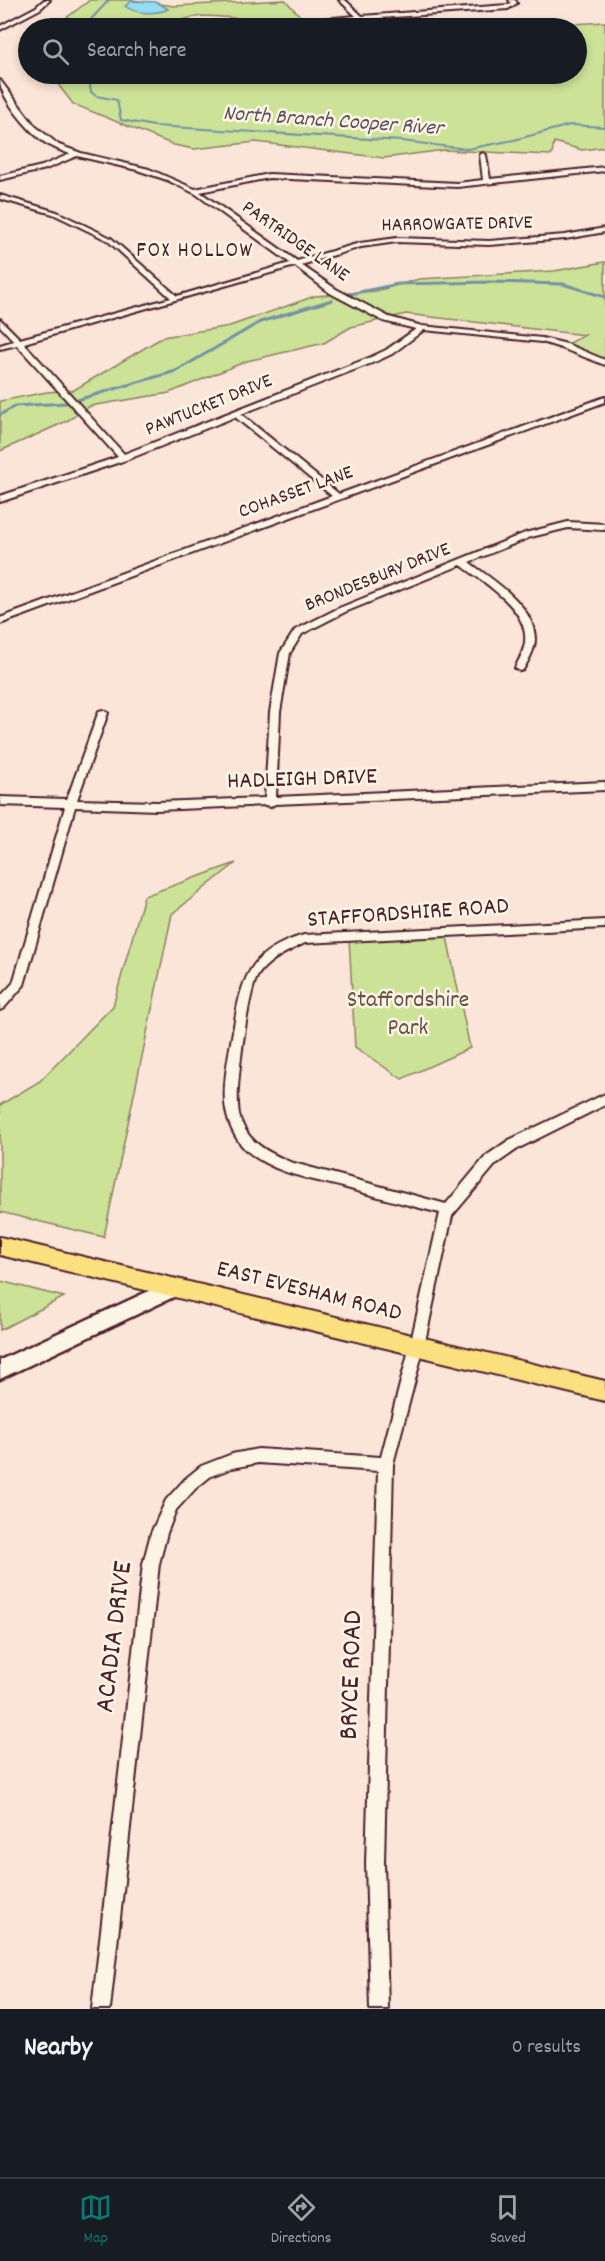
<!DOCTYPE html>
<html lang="en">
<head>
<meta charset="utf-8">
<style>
  :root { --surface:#171b24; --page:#242831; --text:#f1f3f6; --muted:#9ea1a6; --line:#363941; --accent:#0f766e }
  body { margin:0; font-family:Dekko,sans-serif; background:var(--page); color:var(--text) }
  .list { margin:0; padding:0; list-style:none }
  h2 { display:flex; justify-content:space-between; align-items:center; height:78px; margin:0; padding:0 24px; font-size:26px }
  h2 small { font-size:20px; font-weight:400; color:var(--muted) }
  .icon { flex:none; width:33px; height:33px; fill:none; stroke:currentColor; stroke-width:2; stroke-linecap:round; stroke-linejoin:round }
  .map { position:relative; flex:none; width:605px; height:2009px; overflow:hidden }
  .search { position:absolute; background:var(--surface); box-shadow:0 3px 9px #0003; left:18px; right:18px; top:18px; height:66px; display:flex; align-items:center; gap:15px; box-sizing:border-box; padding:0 21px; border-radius:33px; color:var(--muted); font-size:22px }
  .sheet { height:168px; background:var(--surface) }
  nav { display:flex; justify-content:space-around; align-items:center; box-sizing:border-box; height:84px; border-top:2px solid var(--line); background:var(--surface); font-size:16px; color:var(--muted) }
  nav a { display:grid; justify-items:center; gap:3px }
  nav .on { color:var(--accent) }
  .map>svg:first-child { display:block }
</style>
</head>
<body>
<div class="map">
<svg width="605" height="2009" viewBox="0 0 605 2009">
  <rect width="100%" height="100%" fill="#fbe4d8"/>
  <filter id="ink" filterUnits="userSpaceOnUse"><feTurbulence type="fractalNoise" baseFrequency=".0167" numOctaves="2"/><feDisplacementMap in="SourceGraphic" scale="12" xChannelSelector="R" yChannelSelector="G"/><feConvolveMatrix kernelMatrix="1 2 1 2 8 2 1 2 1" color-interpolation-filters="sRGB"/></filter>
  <g filter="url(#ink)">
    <path fill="#cce297" stroke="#8b8061" stroke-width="1.5" d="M90 0H132L174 6 285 0 301 17C286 18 269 21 253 20 224 17 191 10 166 28H53Z
      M605 22V147L582 150 554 142 552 155 444 150 384 158 256 142 194 149 174 145 73 104 50 74H576V28H507Z
      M605 262V363L564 346 585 335 406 314 351 327 324 343 247 361 169 393 90 406 67 421 0 451V401L47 392 74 390 163 337 230 326 315 296 376 291 419 279 554 271Z
      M236 863 172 914 104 1237 0 1212V1105L40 1081 113 1006 144 896Z
      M446 932 470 1048 402 1079 355 1047 349 937Z
      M0 1281 64 1297 0 1330Z"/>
    <path fill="#92ddf4" stroke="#7591a4" stroke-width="1.5" d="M132 1 157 2 168 9C157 14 136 15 125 6Z"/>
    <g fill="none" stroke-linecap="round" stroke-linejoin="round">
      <path stroke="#7591a4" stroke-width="2" d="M83 28 109 0
        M88 74 91 92 96 96 117 100 121 120 154 126 402 141 467 149 514 140 570 125 605 127"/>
      <path stroke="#7591a4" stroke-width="3" d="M350 294 398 284 492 282 563 284 605 297
        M77 400 176 371 260 322 332 300
        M0 415 15 406 67 403"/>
      <g stroke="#4a1f2b" stroke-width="4">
        <path id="minor" d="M44 0H50L40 9 0 30V26L36 7Z
          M339 0H345L362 16 507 5 511 3 509 0H515L517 3 508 9 236 28 230 27 356 16Z
          M0 80 35 126 59 145 81 153 149 169 195 189 269 174 457 183 483 180 480 155 483 153 486 155 490 179 605 167V171L457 187 269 178 200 192 297 261 360 243 397 238 489 241 565 235 605 228V232L565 239 489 245 397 242 361 247 301 265 336 289 389 317 422 326 542 338 567 344 605 360V365L561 348 542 342 424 330 392 354 377 361 241 414 339 494 605 397V402L0 624V618L332 496 235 417 126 460 0 502V496L118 457 17 345 0 349V345L14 341 0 326V319L20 339 171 298 107 240 53 214 0 199V195L57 212 111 238 177 296 290 263 196 194 167 180 137 170 77 156 46 169 0 180V176L42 166 70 154C61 151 52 147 44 142 30 132 0 98 0 80ZM295 266 330 293 383 321 416 329 386 350 371 357 124 454 24 343Z
          M568 522 605 524V530L568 528 531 537 469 562C493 581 534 604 535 639 535 650 528 661 523 670L520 671 515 668C519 660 524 651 525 642 529 609 483 582 461 565L345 612 302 634 290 653 280 712 276 797 605 782V790L275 804 270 807 266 805 157 810 75 807 24 985 4 1008 0 1010V997L13 983 65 807 0 805V797L67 799 99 711 103 710 108 713 77 800 157 802 265 798 270 712 280 653 295 630 339 608 525 533Z
          M605 920V928L305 943C289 951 267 960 257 977 248 994 236 1084 238 1104 238 1115 242 1126 248 1134 258 1148 275 1155 290 1162L446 1204 486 1156 509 1140 605 1094V1105L519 1148 496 1164 452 1216 424 1346 393 1464 384 1863 388 2009H370L366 1863 378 1471 258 1463 232 1468 211 1476 195 1489 176 1510 167 1533 159 1564 110 2009H92L143 1564 151 1533 166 1500 185 1479 201 1466 232 1454 258 1449 381 1457 410 1346 440 1213C407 1205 375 1196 343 1187 310 1179 273 1173 246 1150 236 1140 228 1124 226 1110 221 1087 231 1044 235 1020 243 972 254 950 304 935Z"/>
      </g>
      <g stroke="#4a1f2b" stroke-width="5">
        <path id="secondary" d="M175 1279 182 1281 185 1287 182 1293 0 1379V1360Z"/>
      </g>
      <g stroke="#4a1f2b" stroke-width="4">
        <path id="primary" d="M0 1237 605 1381V1401L0 1255Z"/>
      </g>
      <use href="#minor" fill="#fcf5e5" fill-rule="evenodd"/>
      <use href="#secondary" fill="#fcf5e5" fill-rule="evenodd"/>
      <use href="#primary" fill="#fbe080" fill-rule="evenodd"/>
    </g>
  </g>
  <g text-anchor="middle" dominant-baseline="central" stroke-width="5" stroke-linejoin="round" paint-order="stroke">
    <g font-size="20" fill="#4a1f2b" stroke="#fcf5e5">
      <text transform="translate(457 225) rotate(-1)">HARROWGATE DRIVE</text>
      <text transform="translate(295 242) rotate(35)">PARTRIDGE LANE</text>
      <text transform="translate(209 406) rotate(-22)">PAWTUCKET DRIVE</text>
      <text transform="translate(296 493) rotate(-20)">COHASSET LANE</text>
      <text transform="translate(378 578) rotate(-22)">BRONDESBURY DRIVE</text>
    </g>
    <g font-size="22" font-style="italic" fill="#5c4e5d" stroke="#fcf5e5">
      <text transform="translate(333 122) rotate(4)">North Branch Cooper River</text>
    </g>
    <g font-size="22" letter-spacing="1.5" fill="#4a1f2b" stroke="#fcf5e5">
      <text x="195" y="251">FOX HOLLOW</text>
    </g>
    <g font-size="24" fill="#4a1f2b" stroke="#fcf5e5">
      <text transform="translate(302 780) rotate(-2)">HADLEIGH DRIVE</text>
      <text transform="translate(408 914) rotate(-4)">STAFFORDSHIRE ROAD</text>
      <text transform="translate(309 1292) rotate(14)">EAST EVESHAM ROAD</text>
    </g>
    <g font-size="24" fill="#6a5046" stroke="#fcf5e5">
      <text x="408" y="1001">Staffordshire<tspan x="408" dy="28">Park</tspan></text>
    </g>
    <g font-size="28" fill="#4a1f2b" stroke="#fcf5e5">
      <text transform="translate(116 1637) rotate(-83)">ACADIA DRIVE</text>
      <text transform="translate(353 1675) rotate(-88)">BRYCE ROAD</text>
    </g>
  </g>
</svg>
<div class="search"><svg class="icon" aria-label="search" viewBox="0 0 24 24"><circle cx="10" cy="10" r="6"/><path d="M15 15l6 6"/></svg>Search here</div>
</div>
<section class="sheet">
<h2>Nearby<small>0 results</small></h2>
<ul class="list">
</ul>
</section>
<nav>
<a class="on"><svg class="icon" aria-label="map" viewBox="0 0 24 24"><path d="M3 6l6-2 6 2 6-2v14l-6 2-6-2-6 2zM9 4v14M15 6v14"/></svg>Map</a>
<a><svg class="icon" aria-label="directions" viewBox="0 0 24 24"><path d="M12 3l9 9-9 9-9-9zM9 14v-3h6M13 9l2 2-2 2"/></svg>Directions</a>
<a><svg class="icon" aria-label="saved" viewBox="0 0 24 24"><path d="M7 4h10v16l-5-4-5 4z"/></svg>Saved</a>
</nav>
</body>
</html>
